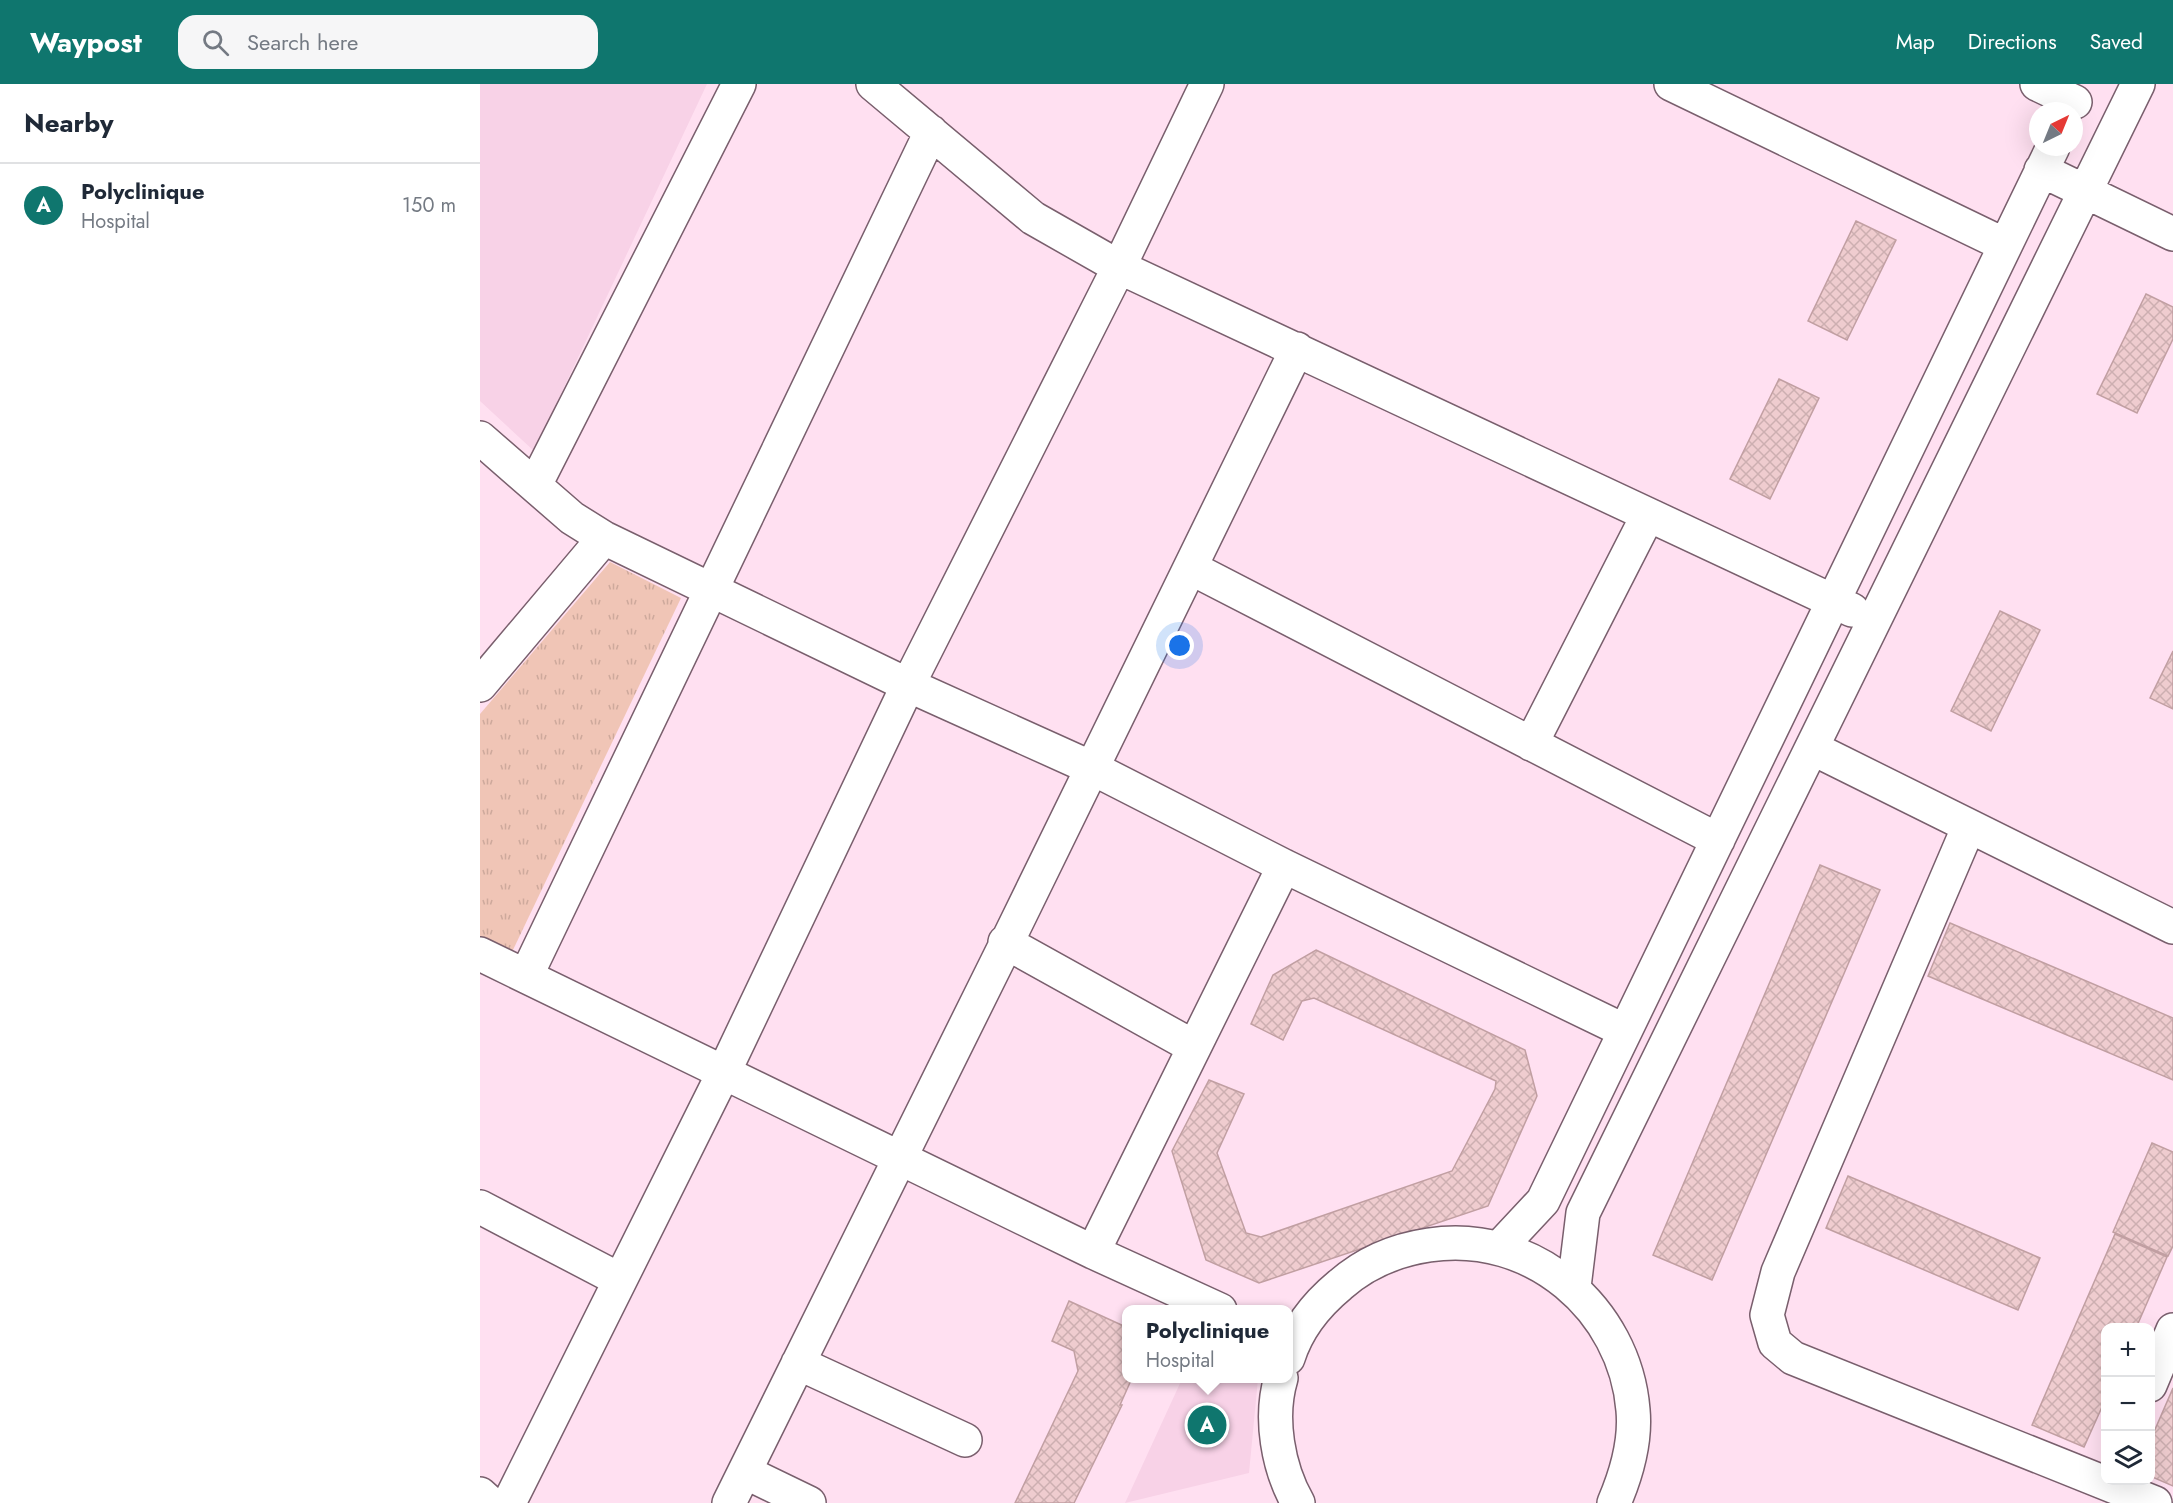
<!DOCTYPE html>
<html lang="en">
<head>
<meta charset="utf-8">
<style>
  :root { --surface:#fff; --page:#f6f6f7; --text:#1f2937; --muted:#747a83; --line:#e0e1e3; --accent:#0f766e }
  body { margin:0; font-family:Jost,sans-serif; background:var(--page); color:var(--text) }
  .controls { position:absolute; right:18px; bottom:18px; display:grid; overflow:hidden; border-radius:12px; box-shadow:0 6px 24px #0002 }
  .controls button { width:54px; height:54px; display:grid; place-items:center; padding:0; border:0; border-bottom:2px solid var(--line); background:var(--surface); color:var(--text); font:30px sans-serif }
  .compass { position:absolute; left:1549px; top:18px; width:54px; height:54px; border-radius:50%; background:var(--surface); box-shadow:0 6px 24px #0002; rotate:43deg }
  .you { position:absolute; left:700px; top:562px; width:21px; height:21px; margin:-15px; border:4px solid #fff; border-radius:50%; background:#1a73e8; box-shadow:0 0 0 9px #1a73e833 }
  .badge { display:grid; place-items:center; width:39px; height:39px; border-radius:50%; background:var(--accent); color:#fff; font-size:20px; font-weight:700 }
  .pin { position:absolute; translate:-50% -50%; border:3px solid #fff; box-shadow:0 2px 6px #0006 }
  .popup { position:absolute; left:642px; top:1221px; width:171px; height:78px; box-sizing:border-box; display:grid; place-content:center; border-radius:12px; background:var(--surface); filter:drop-shadow(0 2px 4px #0005); font-size:20px; white-space:nowrap; color:var(--muted) }
  .popup b { font-size:22px; color:var(--text) }
  .popup::after { content:''; position:absolute; left:50%; top:100%; margin-left:-12px; border:12px solid transparent; border-top-color:var(--surface) }
  .list { margin:0; padding:0; list-style:none }
  h2 { display:flex; justify-content:space-between; align-items:center; height:78px; margin:0; padding:0 24px; font-size:26px }
  h2 small { font-size:20px; font-weight:400; color:var(--muted) }
  .list li { display:grid; grid-template-columns:39px 1fr auto; gap:18px; align-items:center; box-sizing:border-box; height:84px; padding:0 24px; border-top:2px solid var(--line) }
  .list b { display:block; font-size:22px; white-space:nowrap }
  .list p { margin:0; font-size:20px; white-space:nowrap; color:var(--muted) }
  .list em { font-size:20px; font-style:normal; color:var(--muted) }
  .icon { flex:none; width:33px; height:33px; fill:none; stroke:currentColor; stroke-width:2; stroke-linecap:round; stroke-linejoin:round }
  .map { position:relative; flex:none; width:1693px; height:1419px; overflow:hidden }
  header { display:flex; align-items:center; gap:36px; box-sizing:border-box; height:84px; padding:0 30px; background:var(--accent); color:#fff }
  header strong { font-size:28px }
  nav { display:flex; gap:33px; margin-inline-start:auto; font-size:21px }
  .search { width:420px; height:54px; background:var(--page); display:flex; align-items:center; gap:15px; box-sizing:border-box; padding:0 21px; border-radius:18px; color:var(--muted); font-size:22px }
  main { display:flex }
  aside { flex:1; background:var(--surface) }
  .map>svg:first-child { display:block }
</style>
</head>
<body>
<header>
<strong>Waypost</strong>
<div class="search"><svg class="icon" aria-label="search" viewBox="0 0 24 24"><circle cx="10" cy="10" r="6"/><path d="M15 15l6 6"/></svg>Search here</div>
<nav><a>Map</a><a>Directions</a><a>Saved</a></nav>
</header>
<main>
<aside>
<h2>Nearby<small></small></h2>
<ul class="list">
<li><span class="badge">A</span><div><b>Polyclinique</b><p>Hospital</p></div><em>150 m</em></li>
</ul>
</aside>
<div class="map">
<svg width="1693" height="1419" viewBox="0 0 1693 1419">
  <defs>
    <pattern id="park-tufts" width="24" height="20" patternUnits="userSpaceOnUse" patternTransform="scale(1.5)"><rect width="24" height="20" fill="#f0c5b6"/><path d="M3 7l-1-3M5 7V3M7 7l1-3M15 17l-1-3M17 17v-4M19 17l1-3" fill="none" stroke="#cea99c"/></pattern>
    <pattern id="building-cross-hatch" width="8" height="8" patternUnits="userSpaceOnUse" patternTransform="scale(1.5)"><rect width="8" height="8" fill="#efcccf"/><path d="M0 0l8 8M0 8l8-8" fill="none" stroke="#cdafb1"/></pattern>
  </defs>
  <rect width="100%" height="100%" fill="#ffe0f1"/>
  <path fill="#f8d2e7" d="M0 0H227L54 367 0 317Z
    M702 1295H778L769 1389 645 1419Z"/>
  <path fill="url(#park-tufts)" d="M130 478 201 514 32 868 0 852V630Z"/>
  <path fill="url(#building-cross-hatch)" stroke="#c19fa2" stroke-width="1.5" d="M1376 137 1416 156 1367 256 1328 237Z
    M1666 210 1693 223V255L1657 329 1617 310Z
    M1299 295 1339 314 1290 415 1250 395Z
    M1520 527 1560 546 1511 647 1471 627Z
    M1693 567V625L1670 614Z
    M1340 781 1400 806 1232 1196 1173 1171Z
    M1470 839 1693 934V996L1448 892Z
    M836 866 1045 966 1057 1012 1008 1122 779 1199 726 1176 692 1067 729 996 764 1010 737 1069 766 1149 781 1153 972 1087 1015 1005 1016 997 834 914 822 917 803 956 771 940 793 891Z
    M1672 1059 1693 1068V1162L1688 1172 1633 1148Z
    M1368 1092 1560 1174 1538 1226 1346 1144Z
    M1635 1150 1687 1173 1656 1244H1626V1314L1604 1363 1552 1341Z
    M589 1217 646 1243V1294H652L640 1321H642L594 1419H535L598 1287 594 1267 572 1257Z
    M1693 1304V1402L1670 1392V1357Z"/>
  <g fill="none" stroke-linecap="round" stroke-linejoin="round">
    <g stroke="#795f6d" stroke-width="36">
      <path id="minor" d="M393 0 553 134 639 183 1372 526
        M1191 0 1525 161
        M1557 0 1595 18
        M1561 86 1693 150
        M0 354 92 434 124 454 428 601 614 685 804 782 1145 947
        M55 401 259 0
        M711 484 1238 756
        M0 601 124 454
        M1051 660 1168 431
        M1332 664 1693 843
        M1489 742 1298 1188 1287 1231 1295 1259 1313 1274 1675 1419
        M525 858 714 963
        M0 870 613 1168 740 1226
        M46 892 451 48
        M0 1123 140 1196
        M1020 1163 1063 1117 1573 63
        M613 1168 804 782
        M1094 1203 1103 1129 1658 0
        M808 1274C817 1245 837 1220 860 1201 886 1178 915 1166 949 1161 1052 1145 1145 1225 1153 1326 1156 1358 1146 1391 1134 1419
        M318 1279 485 1356
        M801 1294C789 1334 798 1384 818 1419
        M1670 1301 1693 1246
        M265 1388 329 1419
        M0 1410 10 1419
        M29 1419 244 988 428 601 639 183 727 0
        M249 1419C440 1035 630 651 817 265"/>
    </g>
    <use href="#minor" stroke="#fff" stroke-width="33"/>
  </g>
</svg>
<div class="controls">
<button>+</button>
<button>−</button>
<button><svg class="icon" aria-label="layers" viewBox="0 0 24 24"><path d="M12 4l9 5-9 5-9-5zM3 14l9 5 9-5"/></svg></button>
</div>
<svg class="compass" viewBox="-18 -18 36 36"><path d="M0-13l5 13h-10z" fill="#e53935"/><path d="M0 13l5-13h-10z" fill="#747a83"/></svg>
<div class="you"></div>
<div class="pin badge" style="left:727px;top:1341px">A</div>
<div class="popup"><b>Polyclinique</b>Hospital</div>
</div>
</main>
</body>
</html>
